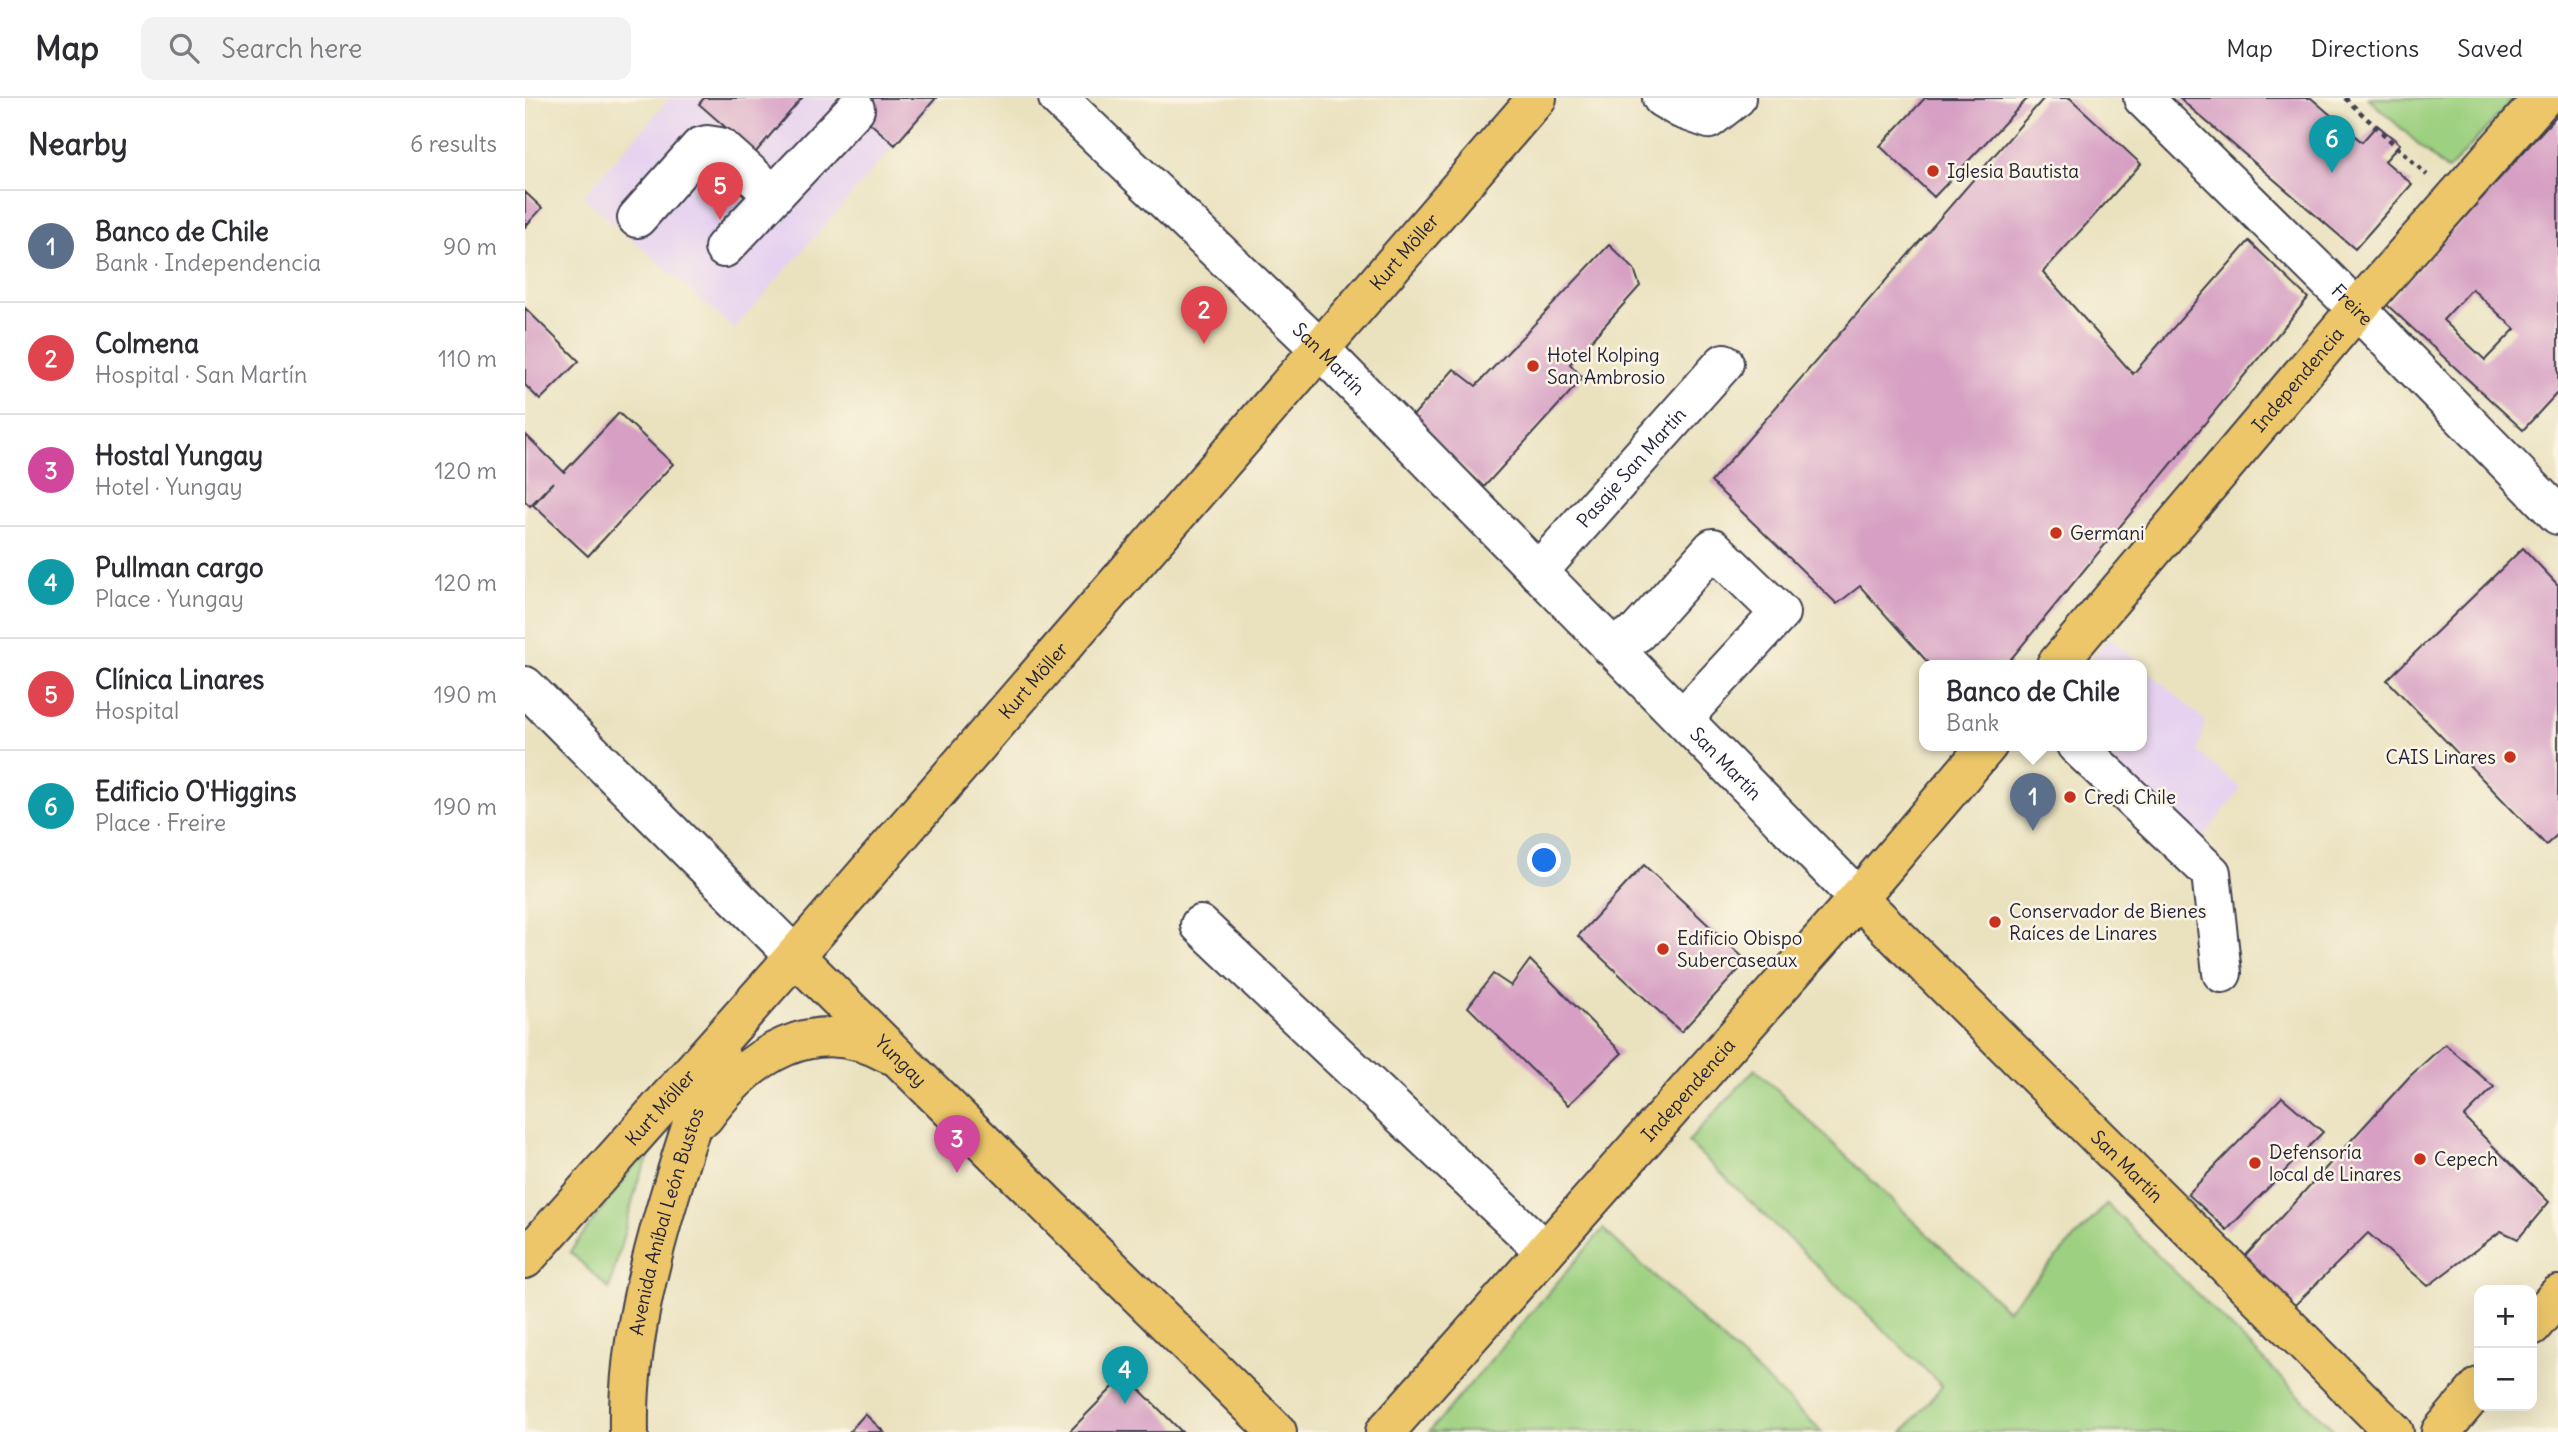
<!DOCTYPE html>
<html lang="en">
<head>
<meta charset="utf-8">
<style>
  :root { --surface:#fff; --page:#f2f2f3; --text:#2b2b33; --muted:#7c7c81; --line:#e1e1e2; --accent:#0b8043 }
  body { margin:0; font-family:Delius,sans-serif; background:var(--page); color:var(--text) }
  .controls { position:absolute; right:21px; bottom:21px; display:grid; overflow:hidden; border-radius:14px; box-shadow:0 7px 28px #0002 }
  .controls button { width:63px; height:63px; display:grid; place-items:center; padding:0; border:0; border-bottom:2px solid var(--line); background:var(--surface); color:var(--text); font:35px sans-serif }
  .you { position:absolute; left:1020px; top:763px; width:24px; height:24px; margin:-18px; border:5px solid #fff; border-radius:50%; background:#1a73e8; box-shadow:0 0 0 10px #1a73e833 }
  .badge { display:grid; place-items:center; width:46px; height:46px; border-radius:50%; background:var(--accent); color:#fff; font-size:23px; font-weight:700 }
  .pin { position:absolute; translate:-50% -58px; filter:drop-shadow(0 2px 4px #0008) }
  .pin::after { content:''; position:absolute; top:37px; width:24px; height:21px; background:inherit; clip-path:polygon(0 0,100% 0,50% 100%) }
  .popup { position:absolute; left:1394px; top:562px; width:228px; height:91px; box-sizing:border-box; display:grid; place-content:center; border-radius:14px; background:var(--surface); filter:drop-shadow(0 2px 5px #0005); font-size:23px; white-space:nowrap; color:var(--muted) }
  .popup b { font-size:26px; color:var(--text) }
  .popup::after { content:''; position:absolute; left:50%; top:100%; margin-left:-14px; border:14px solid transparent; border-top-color:var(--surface) }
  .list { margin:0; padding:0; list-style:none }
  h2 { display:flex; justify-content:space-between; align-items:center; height:91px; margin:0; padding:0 28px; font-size:30px }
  h2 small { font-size:23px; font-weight:400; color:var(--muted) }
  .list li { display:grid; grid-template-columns:46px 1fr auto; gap:21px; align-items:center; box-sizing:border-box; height:112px; padding:0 28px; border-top:2px solid var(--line) }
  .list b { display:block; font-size:26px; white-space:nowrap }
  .list p { margin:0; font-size:23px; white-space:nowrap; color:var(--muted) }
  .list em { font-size:23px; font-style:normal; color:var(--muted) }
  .icon { flex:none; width:38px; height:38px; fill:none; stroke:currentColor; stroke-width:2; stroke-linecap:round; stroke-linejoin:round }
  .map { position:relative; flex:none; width:2033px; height:1334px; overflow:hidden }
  header { display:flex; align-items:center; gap:42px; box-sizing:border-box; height:98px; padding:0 35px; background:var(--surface); border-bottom:2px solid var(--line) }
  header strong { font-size:33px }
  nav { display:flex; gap:38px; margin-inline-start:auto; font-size:24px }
  .search { width:490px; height:63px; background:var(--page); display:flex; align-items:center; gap:18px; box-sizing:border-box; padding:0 24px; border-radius:14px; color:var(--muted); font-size:26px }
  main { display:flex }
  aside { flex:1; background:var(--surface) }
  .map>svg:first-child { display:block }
</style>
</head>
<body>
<header>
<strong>Map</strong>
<div class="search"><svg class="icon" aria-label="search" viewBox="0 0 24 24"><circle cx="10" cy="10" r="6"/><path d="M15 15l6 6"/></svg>Search here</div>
<nav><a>Map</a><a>Directions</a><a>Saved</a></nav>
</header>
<main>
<aside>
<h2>Nearby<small>6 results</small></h2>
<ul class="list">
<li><span class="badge" style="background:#5c6f8a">1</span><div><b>Banco de Chile</b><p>Bank · Independencia</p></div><em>90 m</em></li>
<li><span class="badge" style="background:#e0444e">2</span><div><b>Colmena</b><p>Hospital · San Martín</p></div><em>110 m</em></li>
<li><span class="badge" style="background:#d1479c">3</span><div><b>Hostal Yungay</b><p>Hotel · Yungay</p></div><em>120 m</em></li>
<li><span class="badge" style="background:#0f9aa8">4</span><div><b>Pullman cargo</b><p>Place · Yungay</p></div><em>120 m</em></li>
<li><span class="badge" style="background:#e0444e">5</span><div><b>Clínica Linares</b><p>Hospital</p></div><em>190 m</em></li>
<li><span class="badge" style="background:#0f9aa8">6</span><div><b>Edificio O'Higgins</b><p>Place · Freire</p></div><em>190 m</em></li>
</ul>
</aside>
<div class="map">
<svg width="2033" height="1334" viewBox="0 0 2033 1334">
  <rect width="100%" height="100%" fill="#fcf5e5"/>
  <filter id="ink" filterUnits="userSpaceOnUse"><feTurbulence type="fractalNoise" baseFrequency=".0143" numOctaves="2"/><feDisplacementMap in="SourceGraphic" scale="14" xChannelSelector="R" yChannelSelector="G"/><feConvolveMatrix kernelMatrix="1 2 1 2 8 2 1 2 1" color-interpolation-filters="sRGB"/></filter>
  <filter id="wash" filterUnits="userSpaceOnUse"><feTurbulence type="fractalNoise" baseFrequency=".00686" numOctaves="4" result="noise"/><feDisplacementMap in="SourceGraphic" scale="28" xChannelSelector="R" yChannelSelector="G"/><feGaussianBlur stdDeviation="1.57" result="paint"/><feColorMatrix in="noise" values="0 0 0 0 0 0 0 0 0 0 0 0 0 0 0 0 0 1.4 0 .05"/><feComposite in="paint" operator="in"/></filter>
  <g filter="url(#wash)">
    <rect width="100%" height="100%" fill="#eae2bf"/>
    <path fill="#e6d2f0" d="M145 0H411L209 231 58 98Z
      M1585 539 1680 623 1673 654 1716 691 1660 762 1530 647H1616V567H1562Z"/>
    <path fill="#9dd080" stroke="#60795e" stroke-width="2" d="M1843 0H1989L1923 73Z
      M1230 971 1482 1212 1582 1106 1811 1334H1378L1417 1288 1163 1044Z
      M138 1028 113 1083 84 1191 45 1154Z
      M1078 1131 1297 1334H904Z"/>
    <g id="blocks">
      <path fill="#d69fc3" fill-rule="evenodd" d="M179 0H277L230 55 174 6Z
        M317 0H411L370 47Z
        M1400 0H1503L1409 99 1355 48Z
        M1519 0H1545L1616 66 1518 174 1608 276 1724 143 1783 200 1481 567H1405L1335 488 1312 506 1186 384Z
        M1654 0H1786L1837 44 1852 27 1875 46 1860 63 1887 86 1830 151Z
        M2033 16V294L1998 332 1861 206ZM1947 191 1990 231 1960 262 1918 222Z
        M0 94 17 110 0 129Z
        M1084 147 1109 171 1115 188 1045 266 1058 280 959 389 886 320 929 271 951 288Z
        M0 210 54 263 15 302 0 287Z
        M94 315 148 366 63 458 8 407 28 384 5 408 0 403V336L39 374Z
        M1998 450 2033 487V736L2021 747 1862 582Z
        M1119 767 1222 863 1156 934 1053 838Z
        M1005 862 1097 955 1043 1007 943 909 968 876 986 888Z
        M1920 946 1969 989 1939 1019 2024 1104 1993 1141 1976 1133 1903 1188 1843 1135 1769 1208 1714 1165 1885 978Z
        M1757 999 1798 1034 1702 1132 1663 1096Z
        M600 1277 657 1334H544Z
        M340 1316 359 1334H324Z"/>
    </g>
  </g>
  <g filter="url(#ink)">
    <use href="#blocks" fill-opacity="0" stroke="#403f4f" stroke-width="2"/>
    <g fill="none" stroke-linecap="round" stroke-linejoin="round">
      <g stroke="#403f4f" stroke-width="42">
        <g id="minor">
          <path id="s1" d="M533 0 795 251 1333 800"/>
          <path d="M1137 0 1156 11 1184 21 1211 0"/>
          <path id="s2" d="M1618 0 1832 211 2033 417"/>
          <path d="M112 120 175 49 182 47 195 49 249 97"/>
          <path d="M199 150 330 11"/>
          <path id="s3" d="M1013 474 1199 265"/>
          <path d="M1085 548 1112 535 1188 450 1255 515 1170 607 1162 623"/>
          <path d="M0 588 270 858"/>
          <path d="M1551 647 1686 775 1697 875"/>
          <path d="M675 827 1020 1153"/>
        </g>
      </g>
      <g stroke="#403f4f" stroke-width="42">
        <g id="major">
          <path id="s4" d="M1531 567 1832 211 2018 0"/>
          <path id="s5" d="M1333 800 1869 1334"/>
          <path id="s6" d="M270 858 752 1334"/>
          <path d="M179 1019C224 957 289 914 364 956"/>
          <path id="s7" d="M0 1161 270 858 1012 0"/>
          <path d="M2007 1228 2033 1197"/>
          <path id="s8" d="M104 1334C102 1248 124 1165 149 1083 162 1041 175 997 195 958"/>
          <path id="s9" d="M860 1334 1333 800 1463 647"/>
          <path d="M1916 1334 1954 1289"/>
        </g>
      </g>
      <path stroke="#403f4f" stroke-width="4.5" stroke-dasharray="5 5" stroke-linecap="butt" d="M1820 0 1902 77"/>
      <use href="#minor" stroke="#fff" stroke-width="38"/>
      <use href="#major" stroke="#ecc669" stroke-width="38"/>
    </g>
  </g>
  <g fill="#c8321e" stroke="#fcf5e5" stroke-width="2.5">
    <circle cx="1408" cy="73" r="7"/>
    <circle cx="1008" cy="268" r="7"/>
    <circle cx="1531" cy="435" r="7"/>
    <circle cx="1985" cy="659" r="7"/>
    <circle cx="1545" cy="699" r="7"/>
    <circle cx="1470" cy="824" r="7"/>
    <circle cx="1138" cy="851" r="7"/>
    <circle cx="1895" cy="1061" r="7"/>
    <circle cx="1730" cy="1065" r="7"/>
  </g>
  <g text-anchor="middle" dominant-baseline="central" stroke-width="5" stroke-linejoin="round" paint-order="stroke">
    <g font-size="19" fill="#22223b" stroke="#fcf5e5" text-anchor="start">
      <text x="1422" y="73">Iglesia Bautista</text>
      <text x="1022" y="257">Hotel Kolping<tspan x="1022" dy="22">San Ambrosio</tspan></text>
      <text x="1545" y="435">Germani</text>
      <text x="1971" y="659" text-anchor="end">CAIS Linares</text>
      <text x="1559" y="699">Credi Chile</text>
      <text x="1484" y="813">Conservador de Bienes<tspan x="1484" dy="22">Raíces de Linares</tspan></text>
      <text x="1152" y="840">Edificio Obispo<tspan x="1152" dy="22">Subercaseaux</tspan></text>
      <text x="1744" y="1054">Defensoría<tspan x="1744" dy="22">local de Linares</tspan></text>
      <text x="1909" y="1061">Cepech</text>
    </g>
    <g font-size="19" fill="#22223b" stroke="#fcf5e5">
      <text stroke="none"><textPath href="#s7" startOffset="1337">Kurt Möller</textPath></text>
      <text stroke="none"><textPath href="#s2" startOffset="294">Freire</textPath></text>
      <text stroke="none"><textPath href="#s1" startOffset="376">San Martín</textPath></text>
      <text stroke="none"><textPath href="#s4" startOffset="374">Independencia</textPath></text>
      <text stroke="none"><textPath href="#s3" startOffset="140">Pasaje San Martín</textPath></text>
      <text stroke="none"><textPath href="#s7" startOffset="770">Kurt Möller</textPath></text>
      <text stroke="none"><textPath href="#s1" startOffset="943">San Martín</textPath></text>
      <text stroke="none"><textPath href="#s6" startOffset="149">Yungay</textPath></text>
      <text stroke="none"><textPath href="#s9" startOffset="457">Independencia</textPath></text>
      <text stroke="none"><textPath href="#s7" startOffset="203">Kurt Möller</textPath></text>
      <text stroke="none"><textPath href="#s5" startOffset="380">San Martín</textPath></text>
      <text stroke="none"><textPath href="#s8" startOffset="215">Avenida Aníbal León Bustos</textPath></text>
    </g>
  </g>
</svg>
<div class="controls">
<button>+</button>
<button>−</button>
</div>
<div class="you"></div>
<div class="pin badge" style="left:1508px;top:733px;background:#5c6f8a">1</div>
<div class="popup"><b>Banco de Chile</b>Bank</div>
<div class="pin badge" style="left:679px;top:246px;background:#e0444e">2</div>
<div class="pin badge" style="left:432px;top:1075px;background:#d1479c">3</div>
<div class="pin badge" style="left:600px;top:1306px;background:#0f9aa8">4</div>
<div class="pin badge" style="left:195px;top:122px;background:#e0444e">5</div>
<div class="pin badge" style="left:1807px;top:75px;background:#0f9aa8">6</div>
</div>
</main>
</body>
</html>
